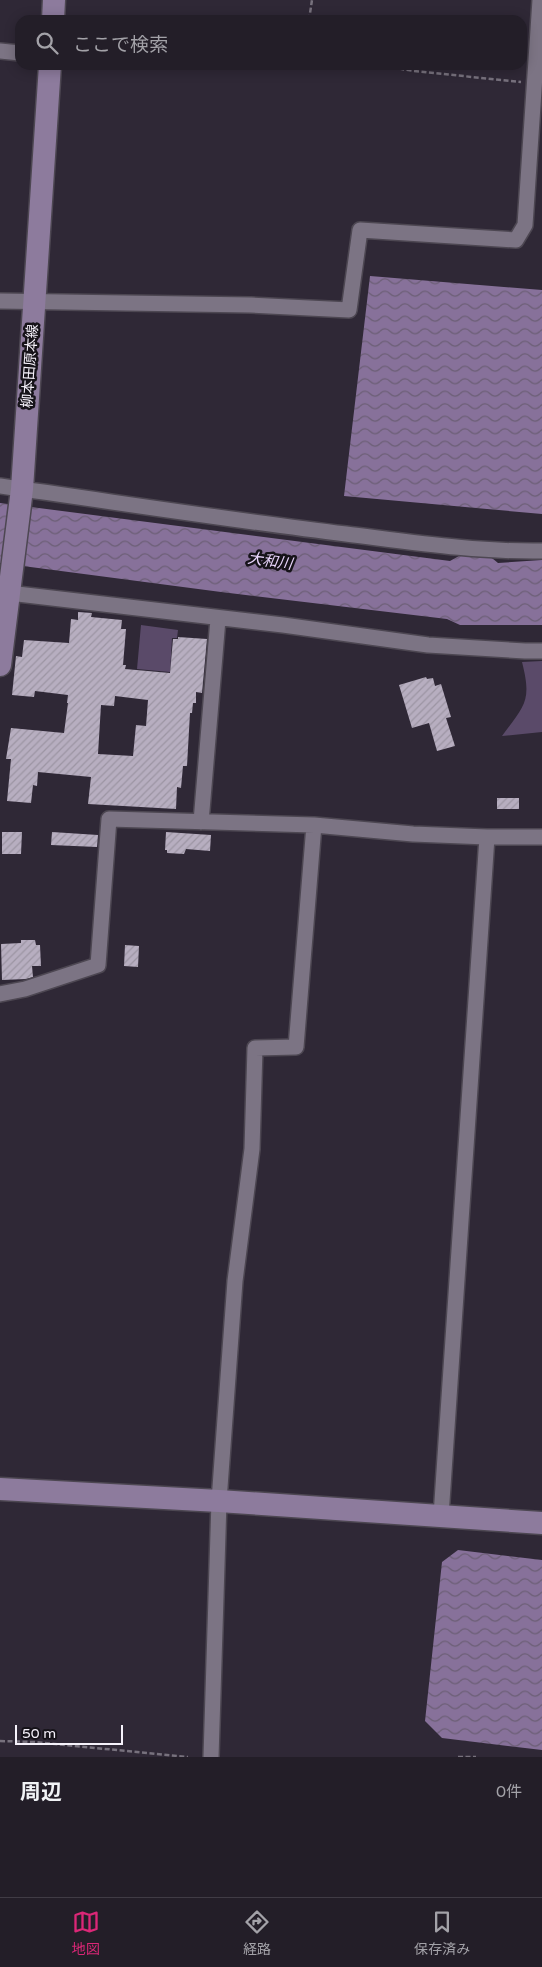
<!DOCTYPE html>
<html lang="ja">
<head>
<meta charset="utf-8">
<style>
  :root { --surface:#231e28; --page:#2f2b34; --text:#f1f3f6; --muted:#a3a2a8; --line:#403c45; --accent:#db2777 }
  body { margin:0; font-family:"Varela Round","Noto Sans JP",sans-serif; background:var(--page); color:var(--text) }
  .scale { position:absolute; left:15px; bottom:12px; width:108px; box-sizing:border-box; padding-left:5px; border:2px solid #f6f2fb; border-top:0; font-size:14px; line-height:18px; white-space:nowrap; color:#f6f2fb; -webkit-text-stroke:4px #161319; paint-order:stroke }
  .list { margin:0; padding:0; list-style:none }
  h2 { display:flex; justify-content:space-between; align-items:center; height:65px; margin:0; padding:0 20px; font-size:21px }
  h2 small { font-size:16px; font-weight:400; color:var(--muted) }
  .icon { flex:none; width:28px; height:28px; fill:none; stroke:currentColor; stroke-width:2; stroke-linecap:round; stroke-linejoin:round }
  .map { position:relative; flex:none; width:542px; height:1757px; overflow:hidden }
  .search { position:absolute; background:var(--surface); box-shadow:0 2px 12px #0003; left:15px; right:15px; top:15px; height:55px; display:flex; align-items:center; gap:12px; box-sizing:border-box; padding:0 18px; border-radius:15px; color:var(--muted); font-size:19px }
  .sheet { height:140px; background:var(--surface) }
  nav { display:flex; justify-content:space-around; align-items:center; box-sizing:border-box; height:70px; border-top:1px solid var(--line); background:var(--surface); font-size:14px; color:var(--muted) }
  nav a { display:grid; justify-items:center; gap:2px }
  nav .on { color:var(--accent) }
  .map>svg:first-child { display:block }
</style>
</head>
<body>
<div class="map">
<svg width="542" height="1757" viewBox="0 0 542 1757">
  <defs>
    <pattern id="water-waves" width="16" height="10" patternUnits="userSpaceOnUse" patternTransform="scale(1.25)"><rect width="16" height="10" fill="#87719a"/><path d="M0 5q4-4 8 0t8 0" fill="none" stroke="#6c5f76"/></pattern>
    <pattern id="building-hatch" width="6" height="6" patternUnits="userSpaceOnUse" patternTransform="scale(1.25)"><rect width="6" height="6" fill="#b7aec0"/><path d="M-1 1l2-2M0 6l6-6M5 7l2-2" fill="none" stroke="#9c95a3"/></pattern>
  </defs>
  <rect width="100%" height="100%" fill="#2f2836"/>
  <path fill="#5a4a69" d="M141 625 178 630 177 638H172L170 672 137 669Z
    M542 661V732L502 736C525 705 532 701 522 662Z"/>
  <path fill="url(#water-waves)" d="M370 276 542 290V514L344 496Z
    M0 503 450 561C472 549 478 546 498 563L542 560V625H460L447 619 221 592 0 563Z
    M458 1550 542 1560V1750L442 1738 425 1721 442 1562Z"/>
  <path fill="url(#building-hatch)" fill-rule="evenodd" d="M78 612 92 613 91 617 122 620 121 629H126L123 665H126L125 669 170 673 173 639H178V637L207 639 202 693 196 692V703H193L192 713H190L187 766H183L181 788 177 787 176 809 88 804 91 777 38 772 37 786 33 785 31 803 7 801 11 759H6L11 728 64 733 68 703H67L68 695 35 691 34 697 12 695 16 656 22 657 24 640 69 643 71 619 78 620ZM115 696 148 700 146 726 136 725 133 756 98 754 101 705 114 706Z
    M426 677 427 679 433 678 435 686 441 684 451 717 446 718 455 746 437 751 429 723 412 728 399 685Z
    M497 798H519V809H497Z
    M2 832H22L21 854H2Z
    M52 832 98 835 97 847 51 845Z
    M166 832 211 835 210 851 186 849 184 854 167 853V850H165Z
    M21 940H35L36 945H40L41 966H32L33 977 26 979 2 980 1 944 21 943Z
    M125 945 139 946 138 967 124 966Z"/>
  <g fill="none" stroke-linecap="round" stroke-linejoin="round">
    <g stroke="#4d4752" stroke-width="18">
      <path id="street" d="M0 51 20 53
        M0 301 251 305 349 310 360 230 516 240 525 225 540 0
        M0 486C115 502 230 520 346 534 411 542 476 552 542 551
        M0 592 283 625 428 645 525 651H542
        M201 822 218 619
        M0 994 25 989 98 965 109 819 314 825 413 834 487 837H542
        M441 1516 487 837
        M211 1757 219 1501 235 1281 252 1149 255 1048 296 1047 314 825"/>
    </g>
    <g stroke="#4d4752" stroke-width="25">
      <path id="secondary" d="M53 20 54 0
        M0 665 22 489 50 65
        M0 1489 219 1501 542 1523"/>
    </g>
    <path stroke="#77717d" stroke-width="2.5" stroke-dasharray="5 2.5" stroke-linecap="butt" d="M309 20 312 0
      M222 65 278 68 284 65
      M377 65 414 71 521 82
      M0 1741 34 1742 188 1757
      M458 1757H476"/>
    <use href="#street" stroke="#7c7484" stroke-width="15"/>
    <use href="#secondary" stroke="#8d7b9d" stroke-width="22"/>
  </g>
  <g text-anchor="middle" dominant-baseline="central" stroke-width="5" stroke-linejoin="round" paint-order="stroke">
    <g font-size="14" fill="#f6f2fb" stroke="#161319">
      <text transform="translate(30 366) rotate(-86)">柳本田原本線</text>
    </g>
    <g font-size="15" font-style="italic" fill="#e9d5fc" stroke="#161319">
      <text transform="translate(270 561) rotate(8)">大和川</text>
    </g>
  </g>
</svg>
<div class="scale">50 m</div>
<div class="search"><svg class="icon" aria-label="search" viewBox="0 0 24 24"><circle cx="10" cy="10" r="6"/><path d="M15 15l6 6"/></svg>ここで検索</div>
</div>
<section class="sheet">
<h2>周辺<small>0件</small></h2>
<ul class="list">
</ul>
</section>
<nav>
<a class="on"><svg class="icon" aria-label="map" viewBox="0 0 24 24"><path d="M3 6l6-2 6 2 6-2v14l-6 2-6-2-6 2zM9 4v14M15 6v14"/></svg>地図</a>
<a><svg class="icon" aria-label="directions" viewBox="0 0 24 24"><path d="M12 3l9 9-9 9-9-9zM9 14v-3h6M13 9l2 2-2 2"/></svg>経路</a>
<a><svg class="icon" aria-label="saved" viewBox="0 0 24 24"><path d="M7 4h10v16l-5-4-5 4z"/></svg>保存済み</a>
</nav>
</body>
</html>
